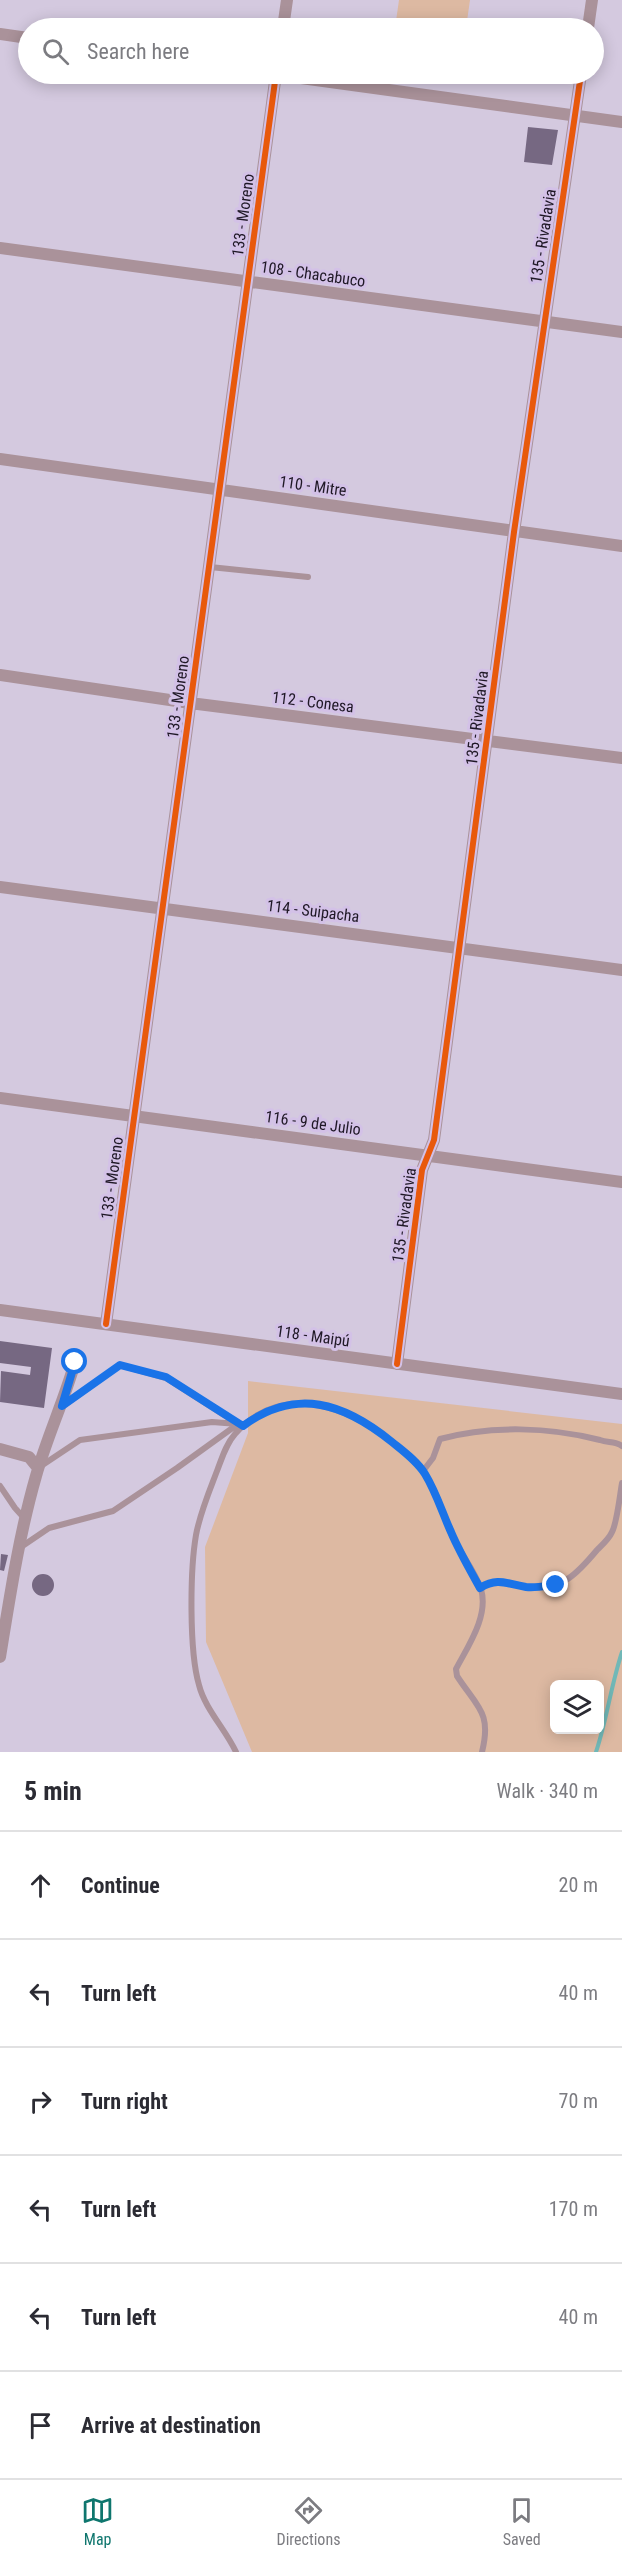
<!DOCTYPE html>
<html lang="en">
<head>
<meta charset="utf-8">
<style>
  :root { --surface:#fff; --page:#f2f2f3; --text:#2b2b33; --muted:#7c7c81; --line:#e1e1e2; --accent:#0f766e }
  body { margin:0; font-family:"Roboto Condensed",sans-serif; background:var(--page); color:var(--text) }
  .controls { position:absolute; right:18px; bottom:18px; display:grid; overflow:hidden; border-radius:9px; box-shadow:0 3px 15px #0003 }
  .controls button { width:54px; height:54px; display:grid; place-items:center; padding:0; border:0; border-bottom:2px solid var(--line); background:var(--surface); color:var(--text); font:30px sans-serif }
  .stop { position:absolute; width:18px; height:18px; margin:-14px; border:4px solid #1a73e8; border-radius:50%; background:#fff }
  .stop.end { background:#1a73e8; border-color:#fff; box-shadow:0 2px 6px #0008 }
  .list { margin:0; padding:0; list-style:none }
  h2 { display:flex; justify-content:space-between; align-items:center; height:78px; margin:0; padding:0 24px; font-size:26px }
  h2 small { font-size:20px; font-weight:400; color:var(--muted) }
  .list li { display:grid; grid-template-columns:39px 1fr auto; gap:18px; align-items:center; box-sizing:border-box; height:108px; padding:0 24px; border-top:2px solid var(--line) }
  .list b { display:block; font-size:22px; white-space:nowrap }
  .list em { font-size:20px; font-style:normal; color:var(--muted) }
  .icon { flex:none; width:33px; height:33px; fill:none; stroke:currentColor; stroke-width:2; stroke-linecap:round; stroke-linejoin:round }
  .map { position:relative; flex:none; width:622px; height:1752px; overflow:hidden }
  .search { position:absolute; background:var(--surface); box-shadow:0 3px 15px #0003; left:18px; right:18px; top:18px; height:66px; display:flex; align-items:center; gap:15px; box-sizing:border-box; padding:0 21px; border-radius:33px; color:var(--muted); font-size:22px }
  .sheet { height:726px; background:var(--surface) }
  nav { display:flex; justify-content:space-around; align-items:center; box-sizing:border-box; height:84px; border-top:2px solid var(--line); background:var(--surface); font-size:16px; color:var(--muted) }
  nav a { display:grid; justify-items:center; gap:3px }
  nav .on { color:var(--accent) }
  .map>svg:first-child { display:block }
</style>
</head>
<body>
<div class="map">
<svg width="622" height="1752" viewBox="0 0 622 1752">
  <rect width="100%" height="100%" fill="#d4c9df"/>
  <path fill="#ddb9a2" fill-rule="evenodd" d="M399 0H470L466 28H395Z
    M248 1381 622 1424V1752H252L206 1642 205 1547 248 1433ZM554 1684H600V1730H554Z"/>
  <g fill="none" stroke-linecap="round" stroke-linejoin="round">
    <path stroke="#71b8b7" stroke-width="4" d="M596 1752C607 1719 611 1685 622 1652"/>
  </g>
  <path fill="#766882" d="M528 127 558 130 552 165 524 162Z
    M0 1341 52 1348 44 1408 0 1402 1 1371 30 1375 31 1367 0 1363Z
    M1 1554 8 1555 4 1571 0 1570Z
    M32 1585a11 11 0 1 1 22 0a11 11 0 1 1-22 0Z"/>
  <g fill="none" stroke-linecap="round" stroke-linejoin="round">
    <path stroke="#aa929a" stroke-width="6" d="M210 567 308 577
      M63 1406 120 1365 166 1378 238 1424
      M41 1466 80 1440 212 1422 238 1424
      M423 1471 433 1458 440 1439C490 1425 550 1427 600 1440 608 1443 615 1441 622 1446
      M0 1486 15 1508 24 1518
      M21 1547 49 1528 113 1511 177 1468 238 1424 243 1426
      M481 1588C501 1575 507 1585 528 1587 563 1590 577 1574 597 1550 602 1545 609 1539 612 1532 617 1523 620 1494 622 1483
      M236 1752C226 1730 205 1709 199 1685 189 1651 190 1570 196 1535 200 1513 209 1492 217 1471 222 1458 226 1444 235 1434 281 1382 347 1405 393 1443 403 1451 414 1460 423 1471 436 1489 442 1512 451 1533 459 1552 474 1569 481 1589 489 1616 468 1646 456 1669L457 1676C477 1707 492 1712 482 1752"/>
    <path stroke="#aa929a" stroke-width="12" d="M283 28 287 0
      M588 28 592 0
      M0 34 28 38
      M272 74 622 122
      M0 248 622 332
      M0 459 622 546
      M0 675 190 703 622 758
      M0 887 622 970
      M0 1098 622 1182
      M0 1310 622 1394
      M106 1324 276 74
      M397 1364 422 1170 434 1140 514 532 581 74
      M0 1449 29 1457 38 1468
      M0 1657C10 1596 19 1535 36 1476 47 1437 64 1401 75 1362"/>
    <g stroke="#d3c1e7" stroke-width="10">
      <path id="cycleway" d="M106 1324 276 74
        M397 1364 422 1170 434 1140 514 532 581 74"/>
    </g>
    <use href="#cycleway" stroke="#e8590c" stroke-width="6"/>
  </g>
  <g fill="none" stroke-linecap="round" stroke-linejoin="round">
    <path stroke="#1a73e8" stroke-width="8" d="M75 1362 62 1406 120 1365 166 1377 243 1426C296 1387 344 1403 392 1442 403 1451 417 1461 425 1474 436 1492 442 1512 451 1532 459 1551 470 1570 480 1588 498 1577 507 1584 526 1587 536 1588 546 1586 556 1585"/>
  </g>
  <g text-anchor="middle" dominant-baseline="central" stroke-width="6" stroke-linejoin="round" paint-order="stroke">
    <g font-size="16" fill="#1f1826" stroke="#d3c1e7">
      <text transform="translate(243 215) rotate(-82)">133 - Moreno</text>
      <text transform="translate(543 236) rotate(-81)">135 - Rivadavia</text>
      <text transform="translate(313 274) rotate(8)">108 - Chacabuco</text>
      <text transform="translate(313 486) rotate(8)">110 - Mitre</text>
      <text transform="translate(178 697) rotate(-82)">133 - Moreno</text>
      <text transform="translate(313 702) rotate(7)">112 - Conesa</text>
      <text transform="translate(477 718) rotate(-83)">135 - Rivadavia</text>
      <text transform="translate(313 911) rotate(7)">114 - Suipacha</text>
      <text transform="translate(313 1123) rotate(8)">116 - 9 de Julio</text>
      <text transform="translate(112 1178) rotate(-82)">133 - Moreno</text>
      <text transform="translate(404 1215) rotate(-82)">135 - Rivadavia</text>
      <text transform="translate(313 1336) rotate(8)">118 - Maipú</text>
    </g>
  </g>
</svg>
<div class="controls">
<button><svg class="icon" aria-label="layers" viewBox="0 0 24 24"><path d="M12 4l9 5-9 5-9-5zM3 14l9 5 9-5"/></svg></button>
</div>
<div class="stop" style="left:75px;top:1362px"></div>
<div class="stop end" style="left:556px;top:1585px"></div>
<div class="search"><svg class="icon" aria-label="search" viewBox="0 0 24 24"><circle cx="10" cy="10" r="6"/><path d="M15 15l6 6"/></svg>Search here</div>
</div>
<section class="sheet">
<h2>5 min<small>Walk · 340 m</small></h2>
<ul class="list">
<li><svg class="icon" aria-label="ahead" viewBox="0 0 24 24"><path d="M12 20V5M6 11l6-6 6 6"/></svg><div><b>Continue</b></div><em>20 m</em></li>
<li><svg class="icon" aria-label="left" viewBox="0 0 24 24"><path d="M17 20v-9H6M10 6l-5 5 5 5"/></svg><div><b>Turn left</b></div><em>40 m</em></li>
<li><svg class="icon" aria-label="right" viewBox="0 0 24 24"><path d="M7 20v-9h11M14 6l5 5-5 5"/></svg><div><b>Turn right</b></div><em>70 m</em></li>
<li><svg class="icon" aria-label="left" viewBox="0 0 24 24"><path d="M17 20v-9H6M10 6l-5 5 5 5"/></svg><div><b>Turn left</b></div><em>170 m</em></li>
<li><svg class="icon" aria-label="left" viewBox="0 0 24 24"><path d="M17 20v-9H6M10 6l-5 5 5 5"/></svg><div><b>Turn left</b></div><em>40 m</em></li>
<li><svg class="icon" aria-label="arrive" viewBox="0 0 24 24"><path d="M6 21V4h12l-3 4 3 4H6"/></svg><div><b>Arrive at destination</b></div></li>
</ul>
</section>
<nav>
<a class="on"><svg class="icon" aria-label="map" viewBox="0 0 24 24"><path d="M3 6l6-2 6 2 6-2v14l-6 2-6-2-6 2zM9 4v14M15 6v14"/></svg>Map</a>
<a><svg class="icon" aria-label="directions" viewBox="0 0 24 24"><path d="M12 3l9 9-9 9-9-9zM9 14v-3h6M13 9l2 2-2 2"/></svg>Directions</a>
<a><svg class="icon" aria-label="saved" viewBox="0 0 24 24"><path d="M7 4h10v16l-5-4-5 4z"/></svg>Saved</a>
</nav>
</body>
</html>
